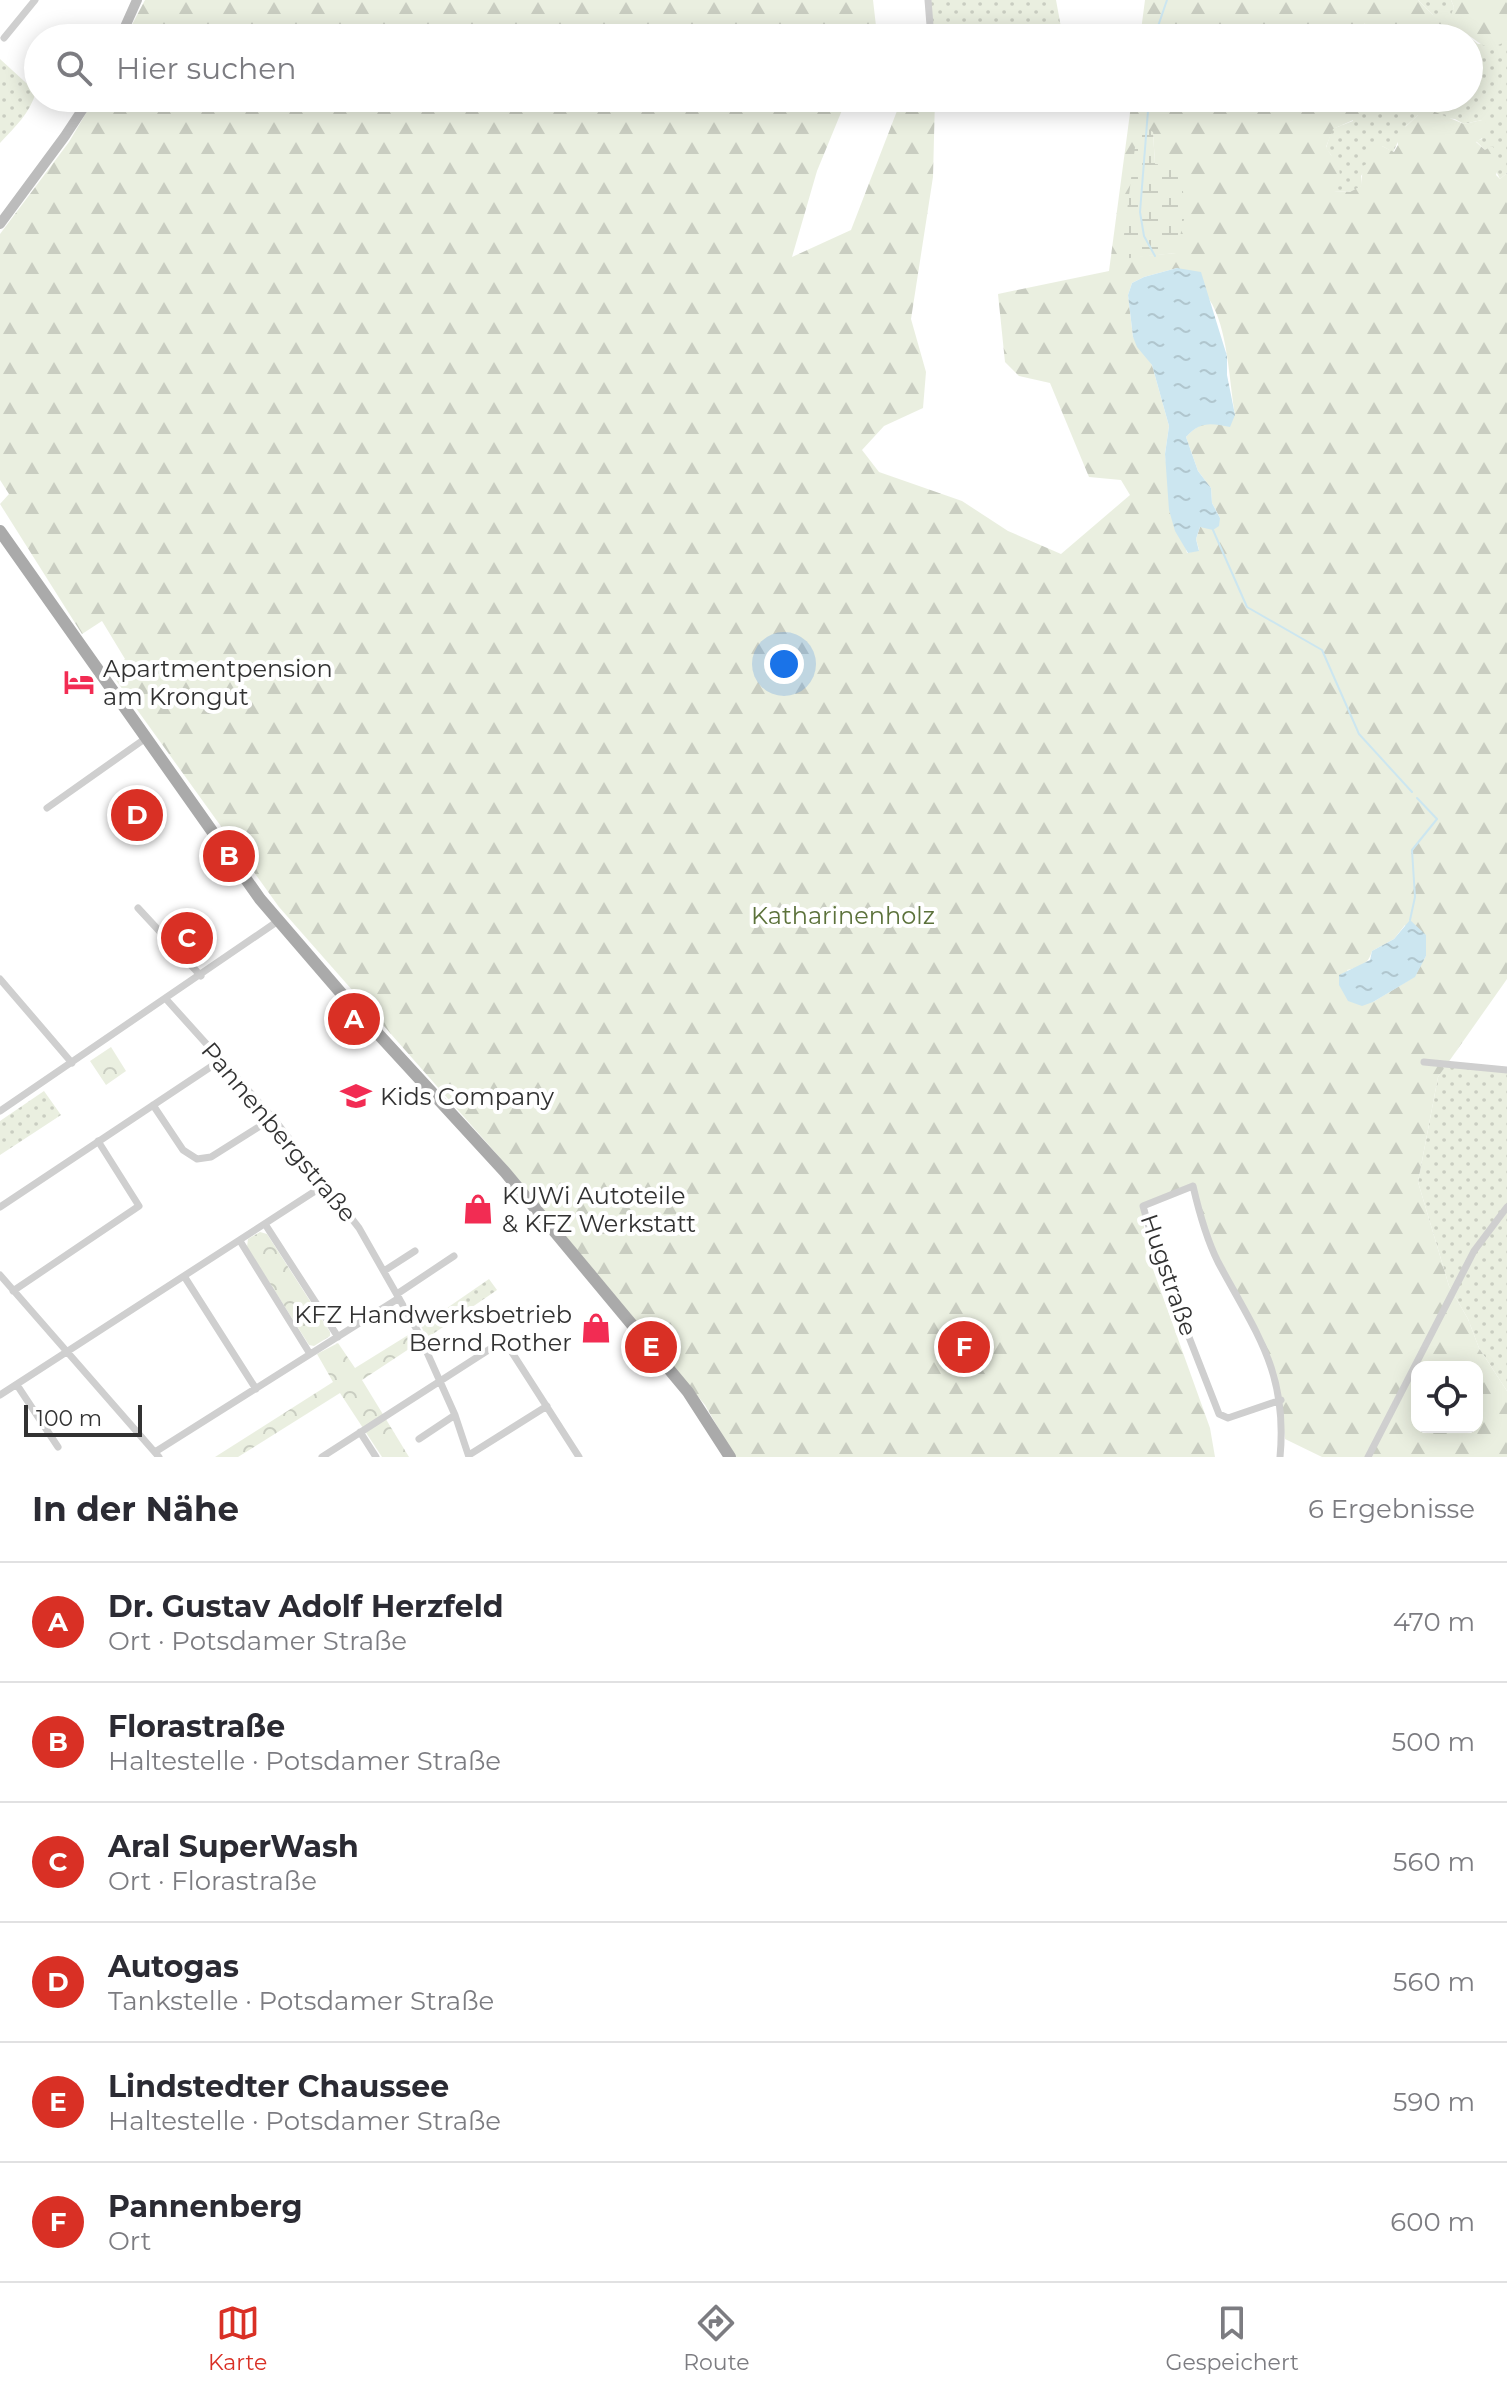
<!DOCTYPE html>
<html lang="de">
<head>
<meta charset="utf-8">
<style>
  :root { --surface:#fff; --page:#f2f2f3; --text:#2b2b33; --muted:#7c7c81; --line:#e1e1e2; --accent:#d93025 }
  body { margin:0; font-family:Montserrat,sans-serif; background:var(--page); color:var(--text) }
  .controls { position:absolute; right:24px; bottom:24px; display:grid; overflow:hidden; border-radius:16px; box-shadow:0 4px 20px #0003 }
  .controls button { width:72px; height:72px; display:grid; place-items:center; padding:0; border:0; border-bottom:2px solid var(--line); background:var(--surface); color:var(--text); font:40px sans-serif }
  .scale { position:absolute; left:24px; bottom:20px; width:118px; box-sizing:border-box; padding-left:8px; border:4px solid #323232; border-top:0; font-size:22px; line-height:28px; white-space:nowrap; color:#323232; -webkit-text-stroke:6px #fff; paint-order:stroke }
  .you { position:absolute; left:784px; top:664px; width:28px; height:28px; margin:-20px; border:6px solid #fff; border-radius:50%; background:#1a73e8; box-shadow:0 0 0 12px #1a73e833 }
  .badge { display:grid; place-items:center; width:52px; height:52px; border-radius:50%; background:var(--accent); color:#fff; font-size:26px; font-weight:700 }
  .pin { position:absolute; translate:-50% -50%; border:4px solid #fff; box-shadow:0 2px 8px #0006 }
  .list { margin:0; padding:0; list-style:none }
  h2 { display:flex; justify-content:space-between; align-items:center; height:104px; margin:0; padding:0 32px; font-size:34px }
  h2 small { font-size:26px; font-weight:400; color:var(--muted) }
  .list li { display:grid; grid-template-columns:52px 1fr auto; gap:24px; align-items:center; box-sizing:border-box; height:120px; padding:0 32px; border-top:2px solid var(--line) }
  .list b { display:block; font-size:30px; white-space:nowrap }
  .list p { margin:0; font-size:26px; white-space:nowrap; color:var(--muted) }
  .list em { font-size:26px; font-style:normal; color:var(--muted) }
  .icon { flex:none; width:44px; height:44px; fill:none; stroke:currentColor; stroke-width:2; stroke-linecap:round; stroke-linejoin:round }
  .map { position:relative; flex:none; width:1507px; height:1457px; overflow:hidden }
  .search { position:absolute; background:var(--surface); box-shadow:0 4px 20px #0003; left:24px; right:24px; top:24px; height:88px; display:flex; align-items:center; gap:20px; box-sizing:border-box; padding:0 28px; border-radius:44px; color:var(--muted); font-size:30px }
  .sheet { height:824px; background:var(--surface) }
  nav { display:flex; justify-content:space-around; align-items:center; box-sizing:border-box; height:112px; border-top:2px solid var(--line); background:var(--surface); font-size:22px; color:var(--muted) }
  nav a { display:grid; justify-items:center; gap:4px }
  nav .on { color:var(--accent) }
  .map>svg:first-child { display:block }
</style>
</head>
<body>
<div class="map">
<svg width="1507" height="1457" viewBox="0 0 1507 1457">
  <defs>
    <pattern id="grass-dots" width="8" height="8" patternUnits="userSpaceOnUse" patternTransform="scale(2)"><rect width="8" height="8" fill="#eaefe0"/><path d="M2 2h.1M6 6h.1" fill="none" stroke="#c9cdc1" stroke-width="1.8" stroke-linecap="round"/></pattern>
    <pattern id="forest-firs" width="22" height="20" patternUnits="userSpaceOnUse" patternTransform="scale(2)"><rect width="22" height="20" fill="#eaefe0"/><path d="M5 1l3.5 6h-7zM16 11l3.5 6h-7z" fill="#c9cdc1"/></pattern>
    <pattern id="wetland-marsh" width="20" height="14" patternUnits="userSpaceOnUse" patternTransform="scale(2)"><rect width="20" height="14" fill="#eaefe0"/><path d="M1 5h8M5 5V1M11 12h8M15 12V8" fill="none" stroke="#c9cdc1"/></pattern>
    <pattern id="park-crowns" width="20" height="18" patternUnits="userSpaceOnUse" patternTransform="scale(2)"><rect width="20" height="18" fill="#eaefe0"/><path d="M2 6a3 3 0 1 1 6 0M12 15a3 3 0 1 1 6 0" fill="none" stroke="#c9cdc1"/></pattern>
    <pattern id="water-ripples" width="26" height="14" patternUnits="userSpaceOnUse" patternTransform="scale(2)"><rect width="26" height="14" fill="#cce6f0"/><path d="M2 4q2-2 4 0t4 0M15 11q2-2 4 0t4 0" fill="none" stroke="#b0c6ce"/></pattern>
  </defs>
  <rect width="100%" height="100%" fill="#fff"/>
  <path fill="url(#grass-dots)" d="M928 0H1056L1063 38H932Z
    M1418 0H1451L1454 7 1452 15H1433Z
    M1365 23 1392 25 1409 32 1436 36 1461 31 1478 44 1507 41V173L1500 179 1485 150 1476 141 1482 139V120L1464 124 1455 119 1418 115 1406 126 1393 152 1382 146 1361 176 1362 186 1350 192 1333 191C1343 165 1340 168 1326 148L1332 129 1353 121 1355 98H1469V38H1362L1359 28Z
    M0 59 36 92C30 113 15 127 0 143Z
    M1446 1065 1507 1070V1391L1479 1348 1468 1319 1449 1286 1418 1182 1438 1077Z
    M44 1091 61 1115 0 1155V1121Z
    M489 1279 497 1290 427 1338 421 1326Z"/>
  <path fill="url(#forest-firs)" fill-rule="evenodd" d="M145 0H873L876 26 871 38H125Z
    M1145 0H1418L1433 15H1451L1454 7 1451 0H1507V41C1482 54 1483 42 1461 31L1436 36 1409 32 1392 25 1372 26 1365 23 1359 28 1362 38H1140Z
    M95 98H847L817 171 792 257 851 230 902 98H935L933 177 911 319 926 372 923 408 884 426 862 450 879 472 962 501 1008 531 1061 554 1130 495 1121 480 1089 477 1050 383 1019 376 1005 362 998 294 1109 271 1132 98H1355L1361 106 1360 117 1333 129 1326 147 1331 155 1338 159 1340 176 1334 191 1350 192 1361 186 1363 166 1370 162 1365 152 1370 145 1382 146 1394 152 1398 145V134L1418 115 1425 112H1435L1464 124 1482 120 1490 125V133L1476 142 1485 150 1492 146 1497 151 1494 155 1500 161 1496 175 1500 179 1507 173V979L1438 1077 1418 1182 1449 1286 1468 1319 1479 1348 1507 1391V1457H1322L1285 1439 1281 1400 1271 1365 1218 1261 1193 1187 1143 1206 1145 1247 1210 1428 1215 1457H735L705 1405 509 1168 279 907 110 672 125 659 102 621 82 634 0 504 9 494 0 480V234L69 142ZM1153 132 1155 164 1176 253 1122 258ZM1177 268C1187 278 1200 288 1209 299 1228 327 1229 381 1235 415 1216 419 1199 422 1186 437L1198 471 1211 488 1212 503 1220 518 1200 527 1196 539 1199 550 1187 553 1167 471 1165 454 1169 426 1152 365 1133 337 1128 295 1132 283 1144 277ZM1405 925 1426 956 1414 977 1373 1002 1347 970C1360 967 1368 965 1372 951L1394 939ZM1417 1367H1477V1427H1417Z"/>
  <path fill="url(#wetland-marsh)" d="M1138 123 1153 132 1155 164 1179 166 1186 211 1176 253 1121 259Z"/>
  <path fill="url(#park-crowns)" d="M111 1047 126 1071 106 1085 90 1061Z
    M260 1232 267 1234 330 1332V1336L314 1346 309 1345 247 1247 248 1239Z
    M413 1332 418 1343 362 1380 409 1457H382L340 1393 238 1457H215L333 1382 317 1354 338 1343 355 1368Z"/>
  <path fill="url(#water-ripples)" d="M1177 268 1201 272 1227 356V375L1235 415 1230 427C1211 423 1200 421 1186 437L1198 471 1211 488 1212 503 1220 518 1219 526 1213 530 1200 527 1196 539 1199 551 1188 553 1175 531 1169 510 1165 454 1169 426 1152 365 1137 347 1133 337 1128 295 1132 283 1144 277Z
    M1410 920 1426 935V956L1415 977 1373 1002 1362 1006 1348 1001 1339 985V975L1370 960 1372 951 1394 939Z"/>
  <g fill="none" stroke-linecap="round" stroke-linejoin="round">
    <path stroke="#cce6f0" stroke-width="2" d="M1154 38 1167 0
      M1149 98 1140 212 1144 236 1155 256
      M1213 530 1247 607 1322 650 1359 734 1412 792
      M1410 920 1415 897 1412 850 1437 819 1417 798"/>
    <path stroke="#cfcfcf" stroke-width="7" d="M928 0 931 38
      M4 38 35 0
      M47 808 146 738
      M138 908 201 976
      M0 979 72 1063
      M166 999 273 1118 359 1228 417 1330 455 1415 469 1457
      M1424 1062 1507 1070
      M153 1105 183 1150 197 1159 211 1157 273 1118
      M0 1111 278 921
      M0 1207 221 1060
      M265 1224 338 1337
      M240 1241 310 1354
      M384 1271 415 1251
      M0 1275 159 1457
      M184 1276 256 1389
      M13 1291 139 1206 98 1141
      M397 1294 454 1256
      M17 1385 58 1447
      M0 1395 326 1184
      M360 1432 376 1457
      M419 1439 455 1415
      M155 1452 399 1298
      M469 1455 547 1406
      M322 1457 504 1340 579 1457
      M1280 1457C1288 1372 1256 1333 1218 1262 1206 1238 1199 1212 1193 1186L1143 1206 1157 1255 1219 1414 1228 1418 1281 1400
      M1368 1457 1474 1251 1507 1207"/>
    <path stroke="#bcbcbc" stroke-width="10" d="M120 38 137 0
      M0 224 65 136 90 98"/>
    <path stroke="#aaa" stroke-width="12" d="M0 531 260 899 347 1000 505 1172 688 1392 730 1457"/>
  </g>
  <defs>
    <g id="hotel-bare" transform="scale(2.4)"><path d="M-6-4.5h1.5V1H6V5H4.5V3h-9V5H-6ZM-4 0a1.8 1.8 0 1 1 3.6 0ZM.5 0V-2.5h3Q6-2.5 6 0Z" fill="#f22c53" stroke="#fff" stroke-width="2.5" paint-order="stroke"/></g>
    <g id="school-bare" transform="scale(2.4)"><path d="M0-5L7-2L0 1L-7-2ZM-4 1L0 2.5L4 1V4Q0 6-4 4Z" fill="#f22c53" stroke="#fff" stroke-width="2.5" paint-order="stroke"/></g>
    <g id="shop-bare" transform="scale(2.4)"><path d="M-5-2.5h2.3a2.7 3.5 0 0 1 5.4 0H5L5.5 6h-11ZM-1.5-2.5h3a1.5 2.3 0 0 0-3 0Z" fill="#f22c53" stroke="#fff" stroke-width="2.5" paint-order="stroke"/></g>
  </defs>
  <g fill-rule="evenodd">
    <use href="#hotel-bare" x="79" y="682"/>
    <use href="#school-bare" x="356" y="1096"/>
    <use href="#shop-bare" x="478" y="1209"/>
    <use href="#shop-bare" x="596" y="1328"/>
  </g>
  <g text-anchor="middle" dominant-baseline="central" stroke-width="8" stroke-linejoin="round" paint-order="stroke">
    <g font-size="24" fill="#323232" stroke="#fff" text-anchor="start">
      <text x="103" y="668">Apartmentpension<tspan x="103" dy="28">am Krongut</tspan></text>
      <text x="380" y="1096">Kids Company</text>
      <text x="502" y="1195">KUWi Autoteile<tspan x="502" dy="28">&amp; KFZ Werkstatt</tspan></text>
      <text x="572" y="1314" text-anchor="end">KFZ Handwerksbetrieb<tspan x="572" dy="28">Bernd Rother</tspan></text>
    </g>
    <g font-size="24" fill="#5c723b" stroke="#fff">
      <text x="843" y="915">Katharinenholz</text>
    </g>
    <g font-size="24" fill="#323232" stroke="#fff">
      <text transform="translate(279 1132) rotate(50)">Pannenbergstraße</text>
      <text transform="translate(1169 1275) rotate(71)">Hugstraße</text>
    </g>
  </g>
</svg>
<div class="controls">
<button><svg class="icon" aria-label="locate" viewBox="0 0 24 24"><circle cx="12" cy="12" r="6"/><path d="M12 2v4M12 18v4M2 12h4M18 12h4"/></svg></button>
</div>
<div class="scale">100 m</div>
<div class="you"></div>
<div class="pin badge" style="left:354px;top:1019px">A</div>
<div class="pin badge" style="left:229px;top:856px">B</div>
<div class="pin badge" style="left:187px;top:938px">C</div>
<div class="pin badge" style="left:137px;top:815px">D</div>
<div class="pin badge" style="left:651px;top:1347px">E</div>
<div class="pin badge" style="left:964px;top:1347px">F</div>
<div class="search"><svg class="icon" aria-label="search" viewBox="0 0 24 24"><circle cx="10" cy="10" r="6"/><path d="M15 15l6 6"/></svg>Hier suchen</div>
</div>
<section class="sheet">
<h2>In der Nähe<small>6 Ergebnisse</small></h2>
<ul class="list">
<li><span class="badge">A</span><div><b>Dr. Gustav Adolf Herzfeld</b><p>Ort · Potsdamer Straße</p></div><em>470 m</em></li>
<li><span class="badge">B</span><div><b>Florastraße</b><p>Haltestelle · Potsdamer Straße</p></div><em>500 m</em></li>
<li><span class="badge">C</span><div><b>Aral SuperWash</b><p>Ort · Florastraße</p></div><em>560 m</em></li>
<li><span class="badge">D</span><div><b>Autogas</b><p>Tankstelle · Potsdamer Straße</p></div><em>560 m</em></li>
<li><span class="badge">E</span><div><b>Lindstedter Chaussee</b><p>Haltestelle · Potsdamer Straße</p></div><em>590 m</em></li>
<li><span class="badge">F</span><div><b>Pannenberg</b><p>Ort</p></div><em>600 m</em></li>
</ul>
</section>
<nav>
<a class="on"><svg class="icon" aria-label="map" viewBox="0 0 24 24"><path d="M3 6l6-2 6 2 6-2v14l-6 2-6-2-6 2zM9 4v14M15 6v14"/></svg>Karte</a>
<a><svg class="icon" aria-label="directions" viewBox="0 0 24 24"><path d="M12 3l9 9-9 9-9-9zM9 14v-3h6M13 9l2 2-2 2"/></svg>Route</a>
<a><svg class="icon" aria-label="saved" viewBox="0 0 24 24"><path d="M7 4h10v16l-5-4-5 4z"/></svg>Gespeichert</a>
</nav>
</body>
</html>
